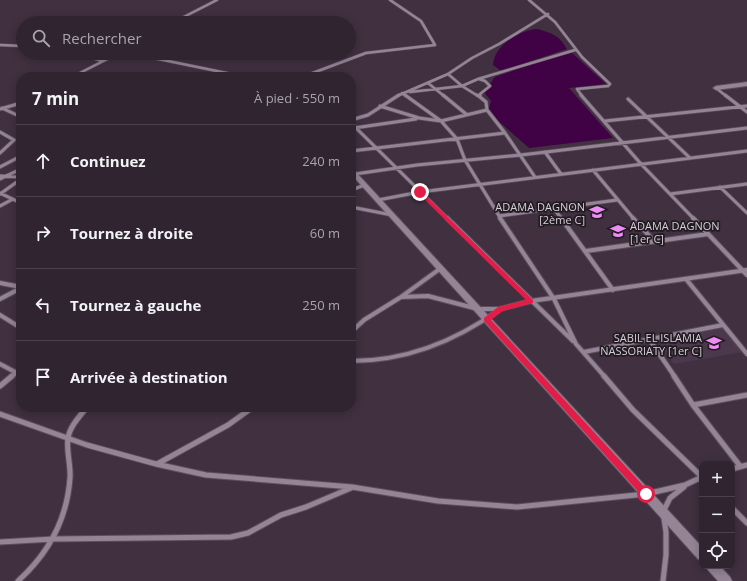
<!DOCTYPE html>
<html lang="fr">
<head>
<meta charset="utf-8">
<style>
  :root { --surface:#302430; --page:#382c38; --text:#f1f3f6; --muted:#a8a4ab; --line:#4b414c }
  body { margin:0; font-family:"Open Sans",sans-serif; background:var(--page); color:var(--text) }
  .controls { position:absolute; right:12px; bottom:12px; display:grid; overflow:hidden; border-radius:8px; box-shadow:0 2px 10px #0003 }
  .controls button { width:36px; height:36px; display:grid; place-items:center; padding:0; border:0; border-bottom:1px solid var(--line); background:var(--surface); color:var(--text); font:20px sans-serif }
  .stop { position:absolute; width:12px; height:12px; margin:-9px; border:3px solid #e11d48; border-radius:50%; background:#fff }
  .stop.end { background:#e11d48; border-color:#fff; box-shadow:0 1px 4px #0008 }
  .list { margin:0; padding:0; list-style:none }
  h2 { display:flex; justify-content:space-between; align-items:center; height:52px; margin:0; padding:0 16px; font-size:17px }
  h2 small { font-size:13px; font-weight:400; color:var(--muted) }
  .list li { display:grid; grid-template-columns:26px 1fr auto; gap:12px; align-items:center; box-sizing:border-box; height:72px; padding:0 16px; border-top:1px solid var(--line) }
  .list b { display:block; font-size:15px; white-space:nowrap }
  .list em { font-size:13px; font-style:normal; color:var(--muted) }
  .icon { flex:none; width:22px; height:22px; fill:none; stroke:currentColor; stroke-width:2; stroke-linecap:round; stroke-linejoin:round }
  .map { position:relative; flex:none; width:747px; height:581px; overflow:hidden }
  .search { position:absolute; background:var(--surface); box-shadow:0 2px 10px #0003; left:16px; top:16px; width:340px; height:44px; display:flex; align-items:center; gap:10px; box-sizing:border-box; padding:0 14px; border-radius:22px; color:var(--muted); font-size:15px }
  .panel { position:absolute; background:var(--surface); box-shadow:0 2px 10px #0003; left:16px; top:72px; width:340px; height:340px; border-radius:16px }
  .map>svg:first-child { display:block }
</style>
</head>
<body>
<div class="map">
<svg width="747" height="581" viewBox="0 0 747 581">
  <rect width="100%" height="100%" fill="#403040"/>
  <path fill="#4c384d" d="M723 328 743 352 674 364 657 340Z"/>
  <path fill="#400145" d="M538 29C553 34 559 35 567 49L501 71 493 65C494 45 520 30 538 29Z
    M571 52 606 84 569 88 613 138 529 148 488 112 491 101 484 92 495 77 549 58Z"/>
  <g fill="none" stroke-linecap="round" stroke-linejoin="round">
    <g stroke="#5b4f5c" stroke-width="3.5">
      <path id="street-far3" d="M529 0 555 22 582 57 610 84 608 86 577 89 582 96
        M172 23 217 0
        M0 45 23 46
        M75 53 103 61
        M119 53 134 54 246 77
        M448 74 462 86 478 96
        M72 77 119 53
        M302 77 366 53 435 45 421 21 390 0
        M479 79 485 81 490 86 480 94V96
        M428 83 444 96
        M716 88 726 96
        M410 92 462 86 478 79 575 50
        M402 93 406 96
        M397 96 448 74 472 58 499 44 548 14"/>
    </g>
    <g stroke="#5b4f5c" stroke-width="4.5">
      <path id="street-far2" d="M405 95 441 121 457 139 465 160 501 219
        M443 95 466 114
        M477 95 480 97
        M480 95V97L486 102 487 110 505 133 535 177
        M581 95 641 164 694 219
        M725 95 747 112
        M628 99 690 158
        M380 106 419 118 441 121 487 110
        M2 108 21 117
        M0 109 21 103
        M351 120 368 115 399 95
        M605 121 747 106
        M351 123 448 219
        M354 128 416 119
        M0 132 14 140 0 153
        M351 151 505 133
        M545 152 561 174
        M0 167 21 156
        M593 170 634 219
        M355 174 417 165 521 155 747 128
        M0 176 21 177
        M0 179 21 169
        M720 187 747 213
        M351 190 365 185
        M0 193 21 203
        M0 194 21 179
        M670 194 747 184
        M378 200 420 192 747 151
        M0 206 13 199
        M351 207 392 215
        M554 209 562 219
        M499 216 617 200"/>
    </g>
    <g stroke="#5b4f5c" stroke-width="6">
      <path id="street-far1" d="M447 218 573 341
        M500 218 554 299 576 344 605 377
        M561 218 613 290
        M633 218 654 241
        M693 218 747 275
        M586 251 708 234
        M686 279 747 354
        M0 283 21 287
        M401 297 428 296 478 309H500L531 301 747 270
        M0 299 21 288
        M0 315 21 328
        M351 332 364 320 401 297 441 268
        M649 339 675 377
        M584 352 723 325
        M351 361C406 361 456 341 500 309
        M0 364 17 373
        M11 377 21 369"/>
    </g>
    <g stroke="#5b4f5c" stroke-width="7">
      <path id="street" d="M674 376 693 405 740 466
        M0 386 12 376
        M693 405 747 395
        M0 414 87 445 156 464 206 475 352 487 438 501 517 507 646 494 685 485 702 477 633 410 604 376
        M157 464 228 425 253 407
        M732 469 747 465
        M732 508 747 523
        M0 542 54 539 231 537 248 533 281 515 306 507 351 488
        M18 581C49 553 67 520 70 478 71 465 66 451 68 438 70 426 80 416 87 407
        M663 581 666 555V532L663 512 670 498 684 487"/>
    </g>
    <g stroke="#5b4f5c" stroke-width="2">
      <path id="secondary" d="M747 82V86L716 90 713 88 716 86Z
        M351 168 353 169 702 547V560L698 559 351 174Z
        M706 566H720L730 577 732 581H718L708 570Z"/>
    </g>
    <use href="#street-far3" stroke="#958396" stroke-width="2.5"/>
    <use href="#street-far2" stroke="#958396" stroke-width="3"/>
    <use href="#street-far1" stroke="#958396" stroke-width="4"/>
    <use href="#street" stroke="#958396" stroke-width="5"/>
    <use href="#secondary" fill="#958396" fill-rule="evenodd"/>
  </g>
  <path fill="#e11d48" d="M420 190 533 300V303L503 311 491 320 649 492 651 494 649 497H643L484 321V318L498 307 526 300 418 193 417 192Z"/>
  <defs>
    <g id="school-bare" transform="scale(1.2)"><path d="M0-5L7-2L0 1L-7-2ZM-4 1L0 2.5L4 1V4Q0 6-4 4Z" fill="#ef8bf6" stroke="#221b22" stroke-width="2.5" paint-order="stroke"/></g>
  </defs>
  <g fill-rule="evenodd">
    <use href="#school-bare" x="597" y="212"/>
    <use href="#school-bare" x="618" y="231"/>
    <use href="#school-bare" x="714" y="343"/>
  </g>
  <g text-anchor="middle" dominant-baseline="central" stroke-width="3.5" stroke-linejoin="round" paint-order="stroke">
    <g font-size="11" fill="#d7ced8" stroke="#221b22" text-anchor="end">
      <text x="585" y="206">ADAMA DAGNON<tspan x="585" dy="13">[2ème C]</tspan></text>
      <text x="630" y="225" text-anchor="start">ADAMA DAGNON<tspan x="630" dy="13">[1er C]</tspan></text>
      <text x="702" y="337">SABIL EL ISLAMIA<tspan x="702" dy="13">NASSORIATY [1er C]</tspan></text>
    </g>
  </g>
</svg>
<div class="controls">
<button>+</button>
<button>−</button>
<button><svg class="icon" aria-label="locate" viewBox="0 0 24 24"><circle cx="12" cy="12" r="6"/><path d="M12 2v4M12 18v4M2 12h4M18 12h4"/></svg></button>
</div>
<div class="stop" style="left:646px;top:494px"></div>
<div class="stop end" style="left:420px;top:192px"></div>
<div class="search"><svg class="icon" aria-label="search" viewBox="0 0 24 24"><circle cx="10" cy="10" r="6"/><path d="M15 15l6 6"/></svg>Rechercher</div>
<section class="panel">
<h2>7 min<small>À pied · 550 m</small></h2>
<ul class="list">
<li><svg class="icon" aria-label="ahead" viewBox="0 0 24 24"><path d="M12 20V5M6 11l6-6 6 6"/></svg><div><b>Continuez</b></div><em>240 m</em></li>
<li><svg class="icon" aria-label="right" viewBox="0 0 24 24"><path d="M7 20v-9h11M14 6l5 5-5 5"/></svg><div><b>Tournez à droite</b></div><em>60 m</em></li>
<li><svg class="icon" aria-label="left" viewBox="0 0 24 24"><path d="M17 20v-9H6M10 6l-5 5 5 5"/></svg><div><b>Tournez à gauche</b></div><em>250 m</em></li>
<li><svg class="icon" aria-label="arrive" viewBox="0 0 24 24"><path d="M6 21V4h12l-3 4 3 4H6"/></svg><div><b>Arrivée à destination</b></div></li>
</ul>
</section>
</div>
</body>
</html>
